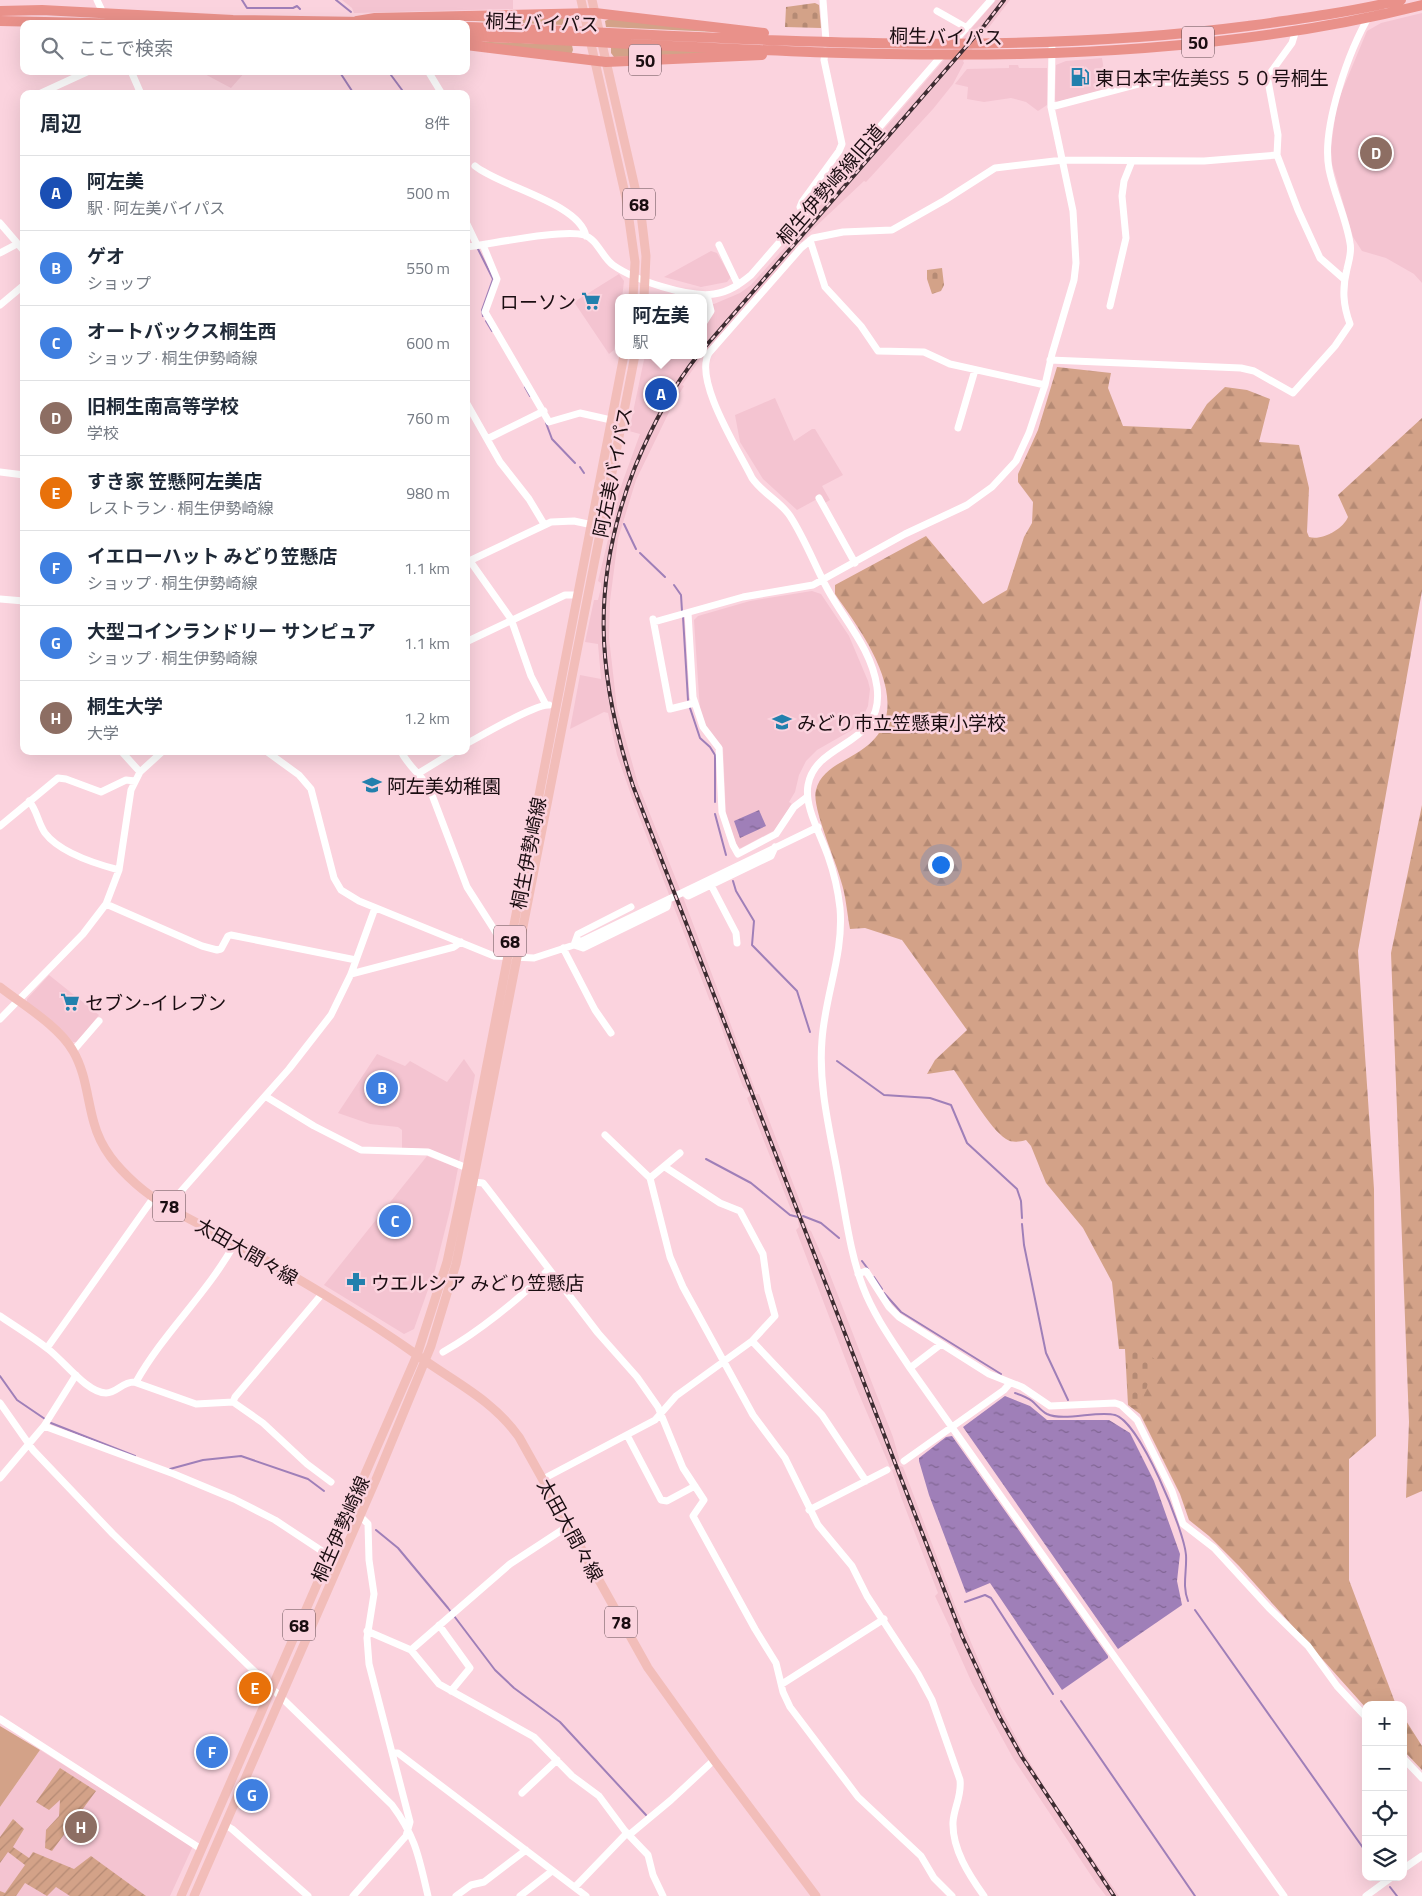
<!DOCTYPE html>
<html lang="ja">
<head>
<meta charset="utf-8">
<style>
  :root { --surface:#fff; --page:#f6f6f7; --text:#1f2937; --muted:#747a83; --line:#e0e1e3; --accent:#1a73e8 }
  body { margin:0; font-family:"Titillium Web","Noto Sans JP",sans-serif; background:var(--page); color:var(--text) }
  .controls { position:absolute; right:15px; bottom:15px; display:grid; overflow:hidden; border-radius:10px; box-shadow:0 5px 20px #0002 }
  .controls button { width:45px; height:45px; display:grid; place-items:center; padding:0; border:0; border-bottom:1px solid var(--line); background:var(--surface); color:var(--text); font:25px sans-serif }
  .you { position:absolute; left:940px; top:864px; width:18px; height:18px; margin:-12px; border:4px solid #fff; border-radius:50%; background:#1a73e8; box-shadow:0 0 0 8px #1a73e833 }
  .badge { display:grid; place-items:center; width:32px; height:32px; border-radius:50%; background:var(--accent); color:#fff; font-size:16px; font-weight:700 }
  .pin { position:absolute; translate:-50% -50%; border:2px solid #fff; box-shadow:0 1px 5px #0006 }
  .popup { position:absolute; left:615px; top:294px; width:92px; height:65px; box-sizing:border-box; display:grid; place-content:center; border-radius:10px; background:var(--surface); filter:drop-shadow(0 1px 4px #0005); font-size:16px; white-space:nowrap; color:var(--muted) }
  .popup b { font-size:19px; color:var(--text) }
  .popup::after { content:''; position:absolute; left:50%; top:100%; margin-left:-10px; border:10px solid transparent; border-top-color:var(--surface) }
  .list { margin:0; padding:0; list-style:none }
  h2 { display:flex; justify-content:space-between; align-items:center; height:65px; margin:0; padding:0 20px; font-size:21px }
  h2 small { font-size:16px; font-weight:400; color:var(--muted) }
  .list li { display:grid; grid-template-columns:32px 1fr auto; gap:15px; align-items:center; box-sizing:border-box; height:75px; padding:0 20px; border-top:1px solid var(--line) }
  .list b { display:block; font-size:19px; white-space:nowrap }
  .list p { margin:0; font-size:16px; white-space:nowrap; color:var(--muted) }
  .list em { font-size:16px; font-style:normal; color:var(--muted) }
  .icon { flex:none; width:28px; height:28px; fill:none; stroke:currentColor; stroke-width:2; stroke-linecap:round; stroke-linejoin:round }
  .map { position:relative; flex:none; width:1422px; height:1896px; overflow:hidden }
  .search { position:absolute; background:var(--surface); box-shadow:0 5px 20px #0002; left:20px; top:20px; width:450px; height:55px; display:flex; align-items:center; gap:12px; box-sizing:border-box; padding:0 18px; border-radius:10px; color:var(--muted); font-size:19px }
  .panel { position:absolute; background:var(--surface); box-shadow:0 5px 20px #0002; left:20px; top:90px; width:450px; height:665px; border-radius:10px }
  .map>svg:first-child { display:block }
</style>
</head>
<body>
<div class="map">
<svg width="1422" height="1896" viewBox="0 0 1422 1896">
  <defs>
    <pattern id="forest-firs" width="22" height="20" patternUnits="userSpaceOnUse" patternTransform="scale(1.25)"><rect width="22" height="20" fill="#d3a288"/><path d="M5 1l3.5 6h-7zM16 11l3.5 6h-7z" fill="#b58a74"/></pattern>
    <pattern id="cemetery-stones" width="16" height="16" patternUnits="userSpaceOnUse" patternTransform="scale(1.25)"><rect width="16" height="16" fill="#d3a288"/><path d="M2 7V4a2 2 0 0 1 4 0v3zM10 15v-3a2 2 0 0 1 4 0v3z" fill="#b58a74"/></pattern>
    <pattern id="garden-furrows" width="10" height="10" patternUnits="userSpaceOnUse" patternTransform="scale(1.25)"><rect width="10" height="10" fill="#d3a288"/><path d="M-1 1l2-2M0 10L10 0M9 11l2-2" fill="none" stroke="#b58a74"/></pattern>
    <pattern id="water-ripples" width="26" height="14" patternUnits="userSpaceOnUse" patternTransform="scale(1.25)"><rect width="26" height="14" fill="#9f7fb8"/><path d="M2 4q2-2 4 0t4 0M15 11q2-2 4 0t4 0" fill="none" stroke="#816694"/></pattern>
  </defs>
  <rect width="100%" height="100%" fill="#fbd3de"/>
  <path fill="#f4c4d1" d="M342 0H513V9L354 13 352 8Z
    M996 0H1010L963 61 964 63 953 84 933 109 866 182 864 181 811 231 802 242 793 241 790 238Z
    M1422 13V283L1414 274 1386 258 1362 251 1353 237 1332 164 1331 148 1337 103 1367 31 1381 23Z
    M1102 58 1107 89 1057 102 1055 100 1056 65 1066 61Z
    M1009 65H1018L1019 68H1047V105L1038 111 1026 102 1011 98 984 102 967 99 968 87 955 84 967 69 1009 68Z
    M199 71H246L231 88Z
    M787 245 796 249 704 354V304H714L740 293 751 285Z
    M711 251 717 253 731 277 727 282 701 287 664 277Z
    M619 274 624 281 622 298H618V324L614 350 609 354 574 302Z
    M645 355H703L682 385 684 386 672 406 636 480 618 539 610 601 609 638 617 708 638 784 683 897 756 1092H748L743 1087 727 1044 712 1000 710 1001 635 806 617 755 608 713 604 712 570 729 580 675 601 679 598 644 585 642 594 600H598L601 588V583L598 581 612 523 610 521 613 508 640 434 629 431Z
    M775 398 794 441 812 429H815L843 475 822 486 830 500 825 503 819 498 797 510 763 479 740 442 735 415Z
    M812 591 821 594 849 636 868 681 870 689 868 706 862 719 852 730 817 750 806 761 799 775 795 792 789 802 792 804 775 830 741 848 737 847 726 815 723 748 707 729 700 710 694 620 698 616 750 601Z
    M49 975 99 1015 77 1042H73L27 1003V999Z
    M377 1054 405 1066 410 1061 447 1082 464 1059 475 1075 459 1162 429 1149 402 1148V1130L398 1127 370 1124 338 1113Z
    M759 1094 804 1212 802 1214 808 1229 811 1231 827 1267 893 1437 899 1458V1462L890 1467 856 1387 796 1230 799 1227 797 1214 792 1212 747 1098 751 1095Z
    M427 1156 458 1168 450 1210 435 1270 414 1329 404 1334 324 1285Z
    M900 1466 903 1467 955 1605 991 1689 1024 1753 1057 1807 1119 1896H1106L1096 1883 1013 1758 972 1683 950 1634 952 1632 935 1596 938 1593 901 1497 892 1470Z
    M40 1750 193 1846 170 1896H0V1807Z"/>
  <path fill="#d3a288" d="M564 16 563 25 452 20Z
    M609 19 739 33 606 27 605 21Z
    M466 41 572 45 573 50 571 55Z
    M611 47 739 52 614 57 611 53Z
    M0 1726 40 1750 0 1807Z"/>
  <path fill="url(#forest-firs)" d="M1057 367 1111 373 1108 388 1123 426 1191 429 1207 404 1225 387 1247 390 1270 399 1259 442 1299 445 1309 488 1307 532 1309 537C1322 541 1343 529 1348 517L1338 495 1422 418V591L1358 951 1374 1189 1376 1436 1349 1459V1580L1396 1705H1366V1708L1239 1566 1209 1536 1189 1520 1180 1494 1140 1414 1128 1405H1140L1142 1349H1119L1112 1282 1083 1228 1046 1183 1031 1146 1026 1140C1019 1142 1012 1143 1006 1139 990 1129 966 1087 954 1070L927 1074 935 1060 967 1030 902 940 865 928 850 929C847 913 846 896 841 881 836 861 811 806 816 790 821 769 844 762 860 751 922 712 864 635 835 594V585L926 536 983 604 1007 590 1024 537 1032 523 1033 502 1018 482V474L1038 430Z
    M1422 805V1491L1406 1498 1409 1422 1391 953Z
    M1403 1716 1422 1746V1770L1403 1750Z"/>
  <path fill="url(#cemetery-stones)" d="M815 3 819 5 821 28 785 27 786 7Z
    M942 268 944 285 941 291 932 294 927 279V270Z
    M1125 1349H1142L1157 1361 1140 1405H1128Z"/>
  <path fill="url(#garden-furrows)" d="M60 1768 96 1791 52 1851 45 1848 46 1830 59 1816 60 1800 49 1810 36 1802Z
    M13 1819 24 1829 13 1847 29 1858 33 1852 74 1869 91 1856 146 1896H70L56 1887 47 1896 25 1883 16 1896H0V1891L5 1893 25 1865 8 1852 0 1863V1837Z"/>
  <path fill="url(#water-ripples)" d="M759 810 766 826 740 838 734 821Z
    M1005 1396 1030 1406 1047 1420H1109L1130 1433 1154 1481 1180 1554 1177 1581 1182 1605 1118 1649 963 1427Z
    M952 1436 1108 1656V1658L1062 1690 990 1583 966 1593 929 1495 919 1461V1458L946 1437Z"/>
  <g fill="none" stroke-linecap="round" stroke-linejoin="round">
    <path stroke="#9f7fb8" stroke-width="2" d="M242 0 247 8H293L297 6 300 9
      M336 0 351 12
      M339 71 354 94
      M388 71 405 94
      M478 249 493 279 482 310 483 316
      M486 321 492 331
      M525 387 530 396
      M546 423 552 439 575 463
      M580 467 584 473
      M624 524 636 549
      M640 553 665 577
      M674 585 681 595 682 611
      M683 617 688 700
      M690 708 700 738 710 747 715 755V802
      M715 814 726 855
      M733 881 736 891 754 921 752 945 797 991 810 1032
      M837 1061 884 1095 930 1098 951 1105 967 1143 1017 1189 1021 1201 1022 1218
      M706 1159 751 1183 790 1215 798 1217
      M803 1216 821 1223 839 1238
      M1022 1224 1024 1245 1046 1353 1068 1400
      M862 1261 868 1269
      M874 1277 882 1289
      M884 1293 901 1312 1001 1374
      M0 1376 17 1400 45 1419
      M1015 1393C1021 1395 1027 1397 1032 1401 1037 1405 1041 1411 1047 1414 1064 1422 1098 1410 1115 1415 1140 1422 1184 1530 1186 1555 1187 1571 1182 1586 1188 1601
      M51 1423 135 1456
      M170 1469 203 1460 241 1456 308 1479 324 1491
      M376 1530 398 1548 448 1608 495 1670 514 1688 560 1722 646 1815
      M965 1602 985 1595 991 1598 1053 1694
      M1195 1610 1366 1852
      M1061 1701 1195 1896
      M1384 1877V1878
      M1390 1887 1397 1896"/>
    <path stroke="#fff" stroke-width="7" d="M97 0 104 15
      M823 0 826 41
      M937 11 967 28
      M1296 30 1292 43 1271 72 1268 81 1278 135 1277 155 1298 210 1320 258 1344 279
      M952 44 991 0
      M131 71 141 94
      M428 71 442 94
      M39 94 89 71
      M1051 107 1142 83 1174 82
      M1277 155 1204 161 1063 160 995 168 945 200 892 230 843 232 813 238 801 248 709 353C693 380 739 451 752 478 762 493 780 501 790 516 805 539 815 566 828 590 845 621 872 650 877 687 885 747 816 740 808 785 804 807 821 835 828 856 834 873 838 890 840 908 844 954 825 995 822 1040 818 1088 831 1135 839 1181 846 1217 850 1253 863 1287 874 1316 893 1342 910 1368L1284 1896
      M475 166C501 187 579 203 586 236
      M804 213 800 207 802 202 839 151 842 144 824 60 825 51
      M466 222 477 245
      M0 223 24 251
      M810 240 825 287 861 326 878 351 924 352 950 364 1045 385
      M483 245 497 279 485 312 549 422 580 413 611 420
      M719 245 738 285
      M466 247C491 244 563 229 584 235 597 239 602 257 613 265 634 280 689 298 714 294 729 292 740 284 751 275L943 54
      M0 253 17 244
      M0 305 24 285
      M1110 306 1126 238 1122 196 1124 181 1132 161
      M704 315 707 295
      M704 322 711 311 707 295
      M1050 360 1241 368 1254 371 1293 393 1335 346 1350 324C1343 305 1342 289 1347 269 1349 260 1352 252 1350 243 1346 218 1334 194 1329 169 1321 128 1349 49 1371 13
      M466 402 500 462 529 499 544 524
      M958 428 975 370
      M487 439 544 411
      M0 472 24 475
      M819 498 855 563
      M470 561 511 619 531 676 546 705
      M467 562 551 522 574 521 602 527
      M0 599 24 601
      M688 613 693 697 703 727 719 748 722 812 733 845 738 854 776 834 794 807 807 797
      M653 619 670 709 694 703
      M654 622 743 597 813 585 905 534 967 505 992 487 1016 461 1029 433 1045 385 1052 354 1074 280 1076 263 1073 211 1051 107 1052 48
      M466 642 565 595H577
      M466 744C481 736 535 704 549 705
      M121 751 140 772
      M266 751 299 775 311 789 334 878 341 890 359 901 494 956 534 958 574 945 818 827
      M401 751C407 765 420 774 429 787L467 887 497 934
      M419 773 455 751
      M29 801C37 810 38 823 45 833 60 853 96 864 119 870
      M0 826 58 778 66 779 101 792 126 780 135 781
      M711 885 736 933 737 943
      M686 894 688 896 771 856 775 847
      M106 904 202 946 217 950 221 949 228 936 231 935 356 960
      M631 907 578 934 574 945 583 948 667 907 668 903
      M563 948 595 1010 611 1033
      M351 974 454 947 461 942
      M0 1019 83 934 106 904 119 870 131 790 140 772 163 751
      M73 1051 99 1021
      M265 1096 314 1126 361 1150 428 1152 467 1168
      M605 1135 650 1178 670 1257 683 1287 753 1415 785 1458 818 1525 852 1566 867 1596 918 1674 932 1700 960 1780C962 1796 954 1807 953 1822 952 1849 969 1875 984 1896
      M650 1178 680 1153
      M473 1182 483 1183 487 1188 598 1333 637 1377 658 1407 683 1468 704 1500 693 1516 755 1629 776 1663 783 1692 790 1707 858 1797 921 1856 934 1878 952 1896
      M168 1206 289 1069 331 1015 351 974 375 908
      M858 1274 866 1271 889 1307 899 1317 989 1374 1022 1387 1050 1406 1115 1403 1121 1405 1137 1420 1172 1491 1183 1524 1214 1548 1269 1608 1308 1646 1337 1686 1366 1717
      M0 1316C16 1327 33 1337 48 1349 63 1360 87 1393 106 1393 117 1393 122 1382 134 1382L196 1404 233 1402 263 1423 307 1464 331 1482
      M752 1341 822 1415 866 1481
      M47 1348 154 1197
      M443 1352C477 1333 521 1298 549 1269
      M910 1368 940 1345
      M136 1382C164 1332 207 1294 235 1243
      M233 1402 235 1397 322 1294
      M0 1403 33 1450 113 1534 392 1805C416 1837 419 1858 428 1896
      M44 1426 174 1474 234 1499 275 1520 328 1555
      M627 1435 661 1500 667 1501 695 1486
      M904 1461 1004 1390 1010 1383
      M0 1478 44 1426 76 1375
      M543 1479 655 1420 676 1396 752 1341 775 1316 768 1290 763 1254 740 1211 720 1203 665 1167
      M809 1510 887 1470
      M439 1625 470 1668 451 1691
      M367 1631 411 1650 439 1684 534 1737 572 1776 599 1796 625 1831 648 1855 653 1875 663 1896
      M411 1650 510 1564 568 1526
      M782 1684 884 1619
      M0 1719 201 1849
      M393 1753H398L586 1896
      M1403 1758 1422 1778
      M522 1793 557 1760
      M225 1825 232 1829 308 1896
      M629 1835 671 1800 714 1760
      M1403 1869 1422 1856
      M575 1887 627 1833
      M353 1896 406 1836 410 1822 369 1664 367 1638 374 1594 369 1560 368 1524 360 1516
      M456 1896 471 1885 484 1882 526 1850
      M520 1896 552 1871
      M1366 1896 1392 1877"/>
    <path stroke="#f2bdb9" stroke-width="9" d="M581 0 626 198 635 262 633 298
      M592 0 641 214 646 256 644 298
      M0 987C23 1005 59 1026 73 1051 86 1073 87 1099 94 1123 101 1149 117 1167 136 1184 163 1208 199 1223 230 1240 294 1276 358 1313 417 1355 454 1382 492 1399 519 1437L648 1668 714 1760 816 1896
      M181 1896 417 1355 447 1262 467 1168 624 355
      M194 1896 377 1477 431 1346 456 1264 473 1182 635 355"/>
    <path stroke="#e9918a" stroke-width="10" d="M0 11 42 10 233 20 364 22
      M0 21 133 24
      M357 21 375 18 595 13 764 33
      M466 27C726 36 988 60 1248 26 1299 19 1351 12 1401 0
      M466 36C781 49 1113 83 1422 5
      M466 45 606 62 762 55"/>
    <g stroke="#3d2c31" stroke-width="4">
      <path id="rail" d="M704 348 984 26 1004 0
        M698 355C671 389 651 428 635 467 591 579 596 673 633 786L962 1636 999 1716 1022 1757 1114 1896"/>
    </g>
    <use href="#rail" stroke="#fbd3de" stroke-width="2" stroke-dasharray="5.5" stroke-linecap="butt"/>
  </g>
  <defs>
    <g id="fuel-bare" transform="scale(1.5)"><path d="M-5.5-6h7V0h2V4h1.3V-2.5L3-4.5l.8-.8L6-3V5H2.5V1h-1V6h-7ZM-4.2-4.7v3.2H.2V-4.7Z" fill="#2280ad" stroke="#fbd3de" stroke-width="2.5" paint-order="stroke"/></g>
    <g id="supermarket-bare" transform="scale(1.5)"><path d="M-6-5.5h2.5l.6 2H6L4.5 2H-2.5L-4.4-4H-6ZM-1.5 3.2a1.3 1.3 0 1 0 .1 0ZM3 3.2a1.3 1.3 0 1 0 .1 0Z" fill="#2280ad" stroke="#fbd3de" stroke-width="2.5" paint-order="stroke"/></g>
    <g id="school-bare" transform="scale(1.5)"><path d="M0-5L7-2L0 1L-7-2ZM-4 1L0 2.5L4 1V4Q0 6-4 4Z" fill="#2280ad" stroke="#fbd3de" stroke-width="2.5" paint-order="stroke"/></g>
    <g id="pharmacy-bare" transform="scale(1.5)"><path d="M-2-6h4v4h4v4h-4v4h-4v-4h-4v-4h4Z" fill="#2280ad" stroke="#fbd3de" stroke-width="2.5" paint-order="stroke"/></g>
  </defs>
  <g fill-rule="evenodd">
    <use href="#fuel-bare" x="1080" y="77"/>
    <use href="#supermarket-bare" x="591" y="301"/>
    <use href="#school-bare" x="782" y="722"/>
    <use href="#school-bare" x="372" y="785"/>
    <use href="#supermarket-bare" x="70" y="1002"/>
    <use href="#pharmacy-bare" x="356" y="1282"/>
  </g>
  <g text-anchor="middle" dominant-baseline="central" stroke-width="5" stroke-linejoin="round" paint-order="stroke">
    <g fill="#fbd3de" stroke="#5e484e" stroke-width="1">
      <rect x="1182" y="26.5" width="32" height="31" rx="4"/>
      <rect x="629" y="44.5" width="32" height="31" rx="4"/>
      <rect x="623" y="188.5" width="32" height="31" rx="4"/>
      <rect x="494" y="925.5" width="32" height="31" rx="4"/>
      <rect x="153" y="1190.5" width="32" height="31" rx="4"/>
      <rect x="605" y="1606.5" width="32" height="31" rx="4"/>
      <rect x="283" y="1609.5" width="32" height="31" rx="4"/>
    </g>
    <g font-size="18" font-weight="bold" fill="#1a0d11">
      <text x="1198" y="42">50</text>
      <text x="645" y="60">50</text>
      <text x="639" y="204">68</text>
      <text x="510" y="941">68</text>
      <text x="169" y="1206">78</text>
      <text x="621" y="1622">78</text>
      <text x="299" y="1625">68</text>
    </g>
    <g font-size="19" fill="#1a0d11" stroke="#fbd3de">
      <text transform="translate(542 22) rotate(2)">桐生バイパス</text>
      <text transform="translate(946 36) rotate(1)">桐生バイパス</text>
      <text transform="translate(830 184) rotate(-49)">桐生伊勢崎線旧道</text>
      <text transform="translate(612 472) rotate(-79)">阿左美バイパス</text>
      <text transform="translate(528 853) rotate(-79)">桐生伊勢崎線</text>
      <text transform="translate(247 1251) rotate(30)">太田大間々線</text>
      <text transform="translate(340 1529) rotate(-66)">桐生伊勢崎線</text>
      <text transform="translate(571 1530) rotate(61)">太田大間々線</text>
    </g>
    <g font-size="19" fill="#1a0d11" stroke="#fbd3de" text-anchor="start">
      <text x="1095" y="77">東日本宇佐美SS ５０号桐生</text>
      <text x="576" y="301" text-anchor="end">ローソン</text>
      <text x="797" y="722">みどり市立笠懸東小学校</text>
      <text x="387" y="785">阿左美幼稚園</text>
      <text x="85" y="1002">セブン-イレブン</text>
      <text x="371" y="1282">ウエルシア みどり笠懸店</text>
    </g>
  </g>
</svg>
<div class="controls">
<button>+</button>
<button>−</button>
<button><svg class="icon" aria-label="locate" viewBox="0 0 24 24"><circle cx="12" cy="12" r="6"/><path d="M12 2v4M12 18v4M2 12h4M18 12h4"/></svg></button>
<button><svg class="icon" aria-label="layers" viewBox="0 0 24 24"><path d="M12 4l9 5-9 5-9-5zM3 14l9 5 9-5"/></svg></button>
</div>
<div class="you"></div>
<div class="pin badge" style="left:661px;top:394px;background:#1a4fb4">A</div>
<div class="popup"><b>阿左美</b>駅</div>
<div class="pin badge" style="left:382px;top:1088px;background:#3f7fe0">B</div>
<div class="pin badge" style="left:395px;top:1221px;background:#3f7fe0">C</div>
<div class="pin badge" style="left:1376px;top:153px;background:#8d6e63">D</div>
<div class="pin badge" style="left:255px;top:1688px;background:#e8710a">E</div>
<div class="pin badge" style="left:212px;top:1752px;background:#3f7fe0">F</div>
<div class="pin badge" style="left:252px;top:1795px;background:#3f7fe0">G</div>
<div class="pin badge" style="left:81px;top:1827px;background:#8d6e63">H</div>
<div class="search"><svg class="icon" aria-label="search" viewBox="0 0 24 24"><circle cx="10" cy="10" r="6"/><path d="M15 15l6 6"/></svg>ここで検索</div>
<section class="panel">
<h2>周辺<small>8件</small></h2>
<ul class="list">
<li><span class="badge" style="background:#1a4fb4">A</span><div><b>阿左美</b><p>駅 · 阿左美バイパス</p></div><em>500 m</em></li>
<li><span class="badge" style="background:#3f7fe0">B</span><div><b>ゲオ</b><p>ショップ</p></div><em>550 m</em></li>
<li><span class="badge" style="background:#3f7fe0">C</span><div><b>オートバックス桐生西</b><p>ショップ · 桐生伊勢崎線</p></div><em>600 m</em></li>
<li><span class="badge" style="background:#8d6e63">D</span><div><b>旧桐生南高等学校</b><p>学校</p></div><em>760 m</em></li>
<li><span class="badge" style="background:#e8710a">E</span><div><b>すき家 笠懸阿左美店</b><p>レストラン · 桐生伊勢崎線</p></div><em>980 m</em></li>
<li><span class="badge" style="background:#3f7fe0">F</span><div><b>イエローハット みどり笠懸店</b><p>ショップ · 桐生伊勢崎線</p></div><em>1.1 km</em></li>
<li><span class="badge" style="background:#3f7fe0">G</span><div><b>大型コインランドリー サンピュア</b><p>ショップ · 桐生伊勢崎線</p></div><em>1.1 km</em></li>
<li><span class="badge" style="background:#8d6e63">H</span><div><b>桐生大学</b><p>大学</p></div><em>1.2 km</em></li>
</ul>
</section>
</div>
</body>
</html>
